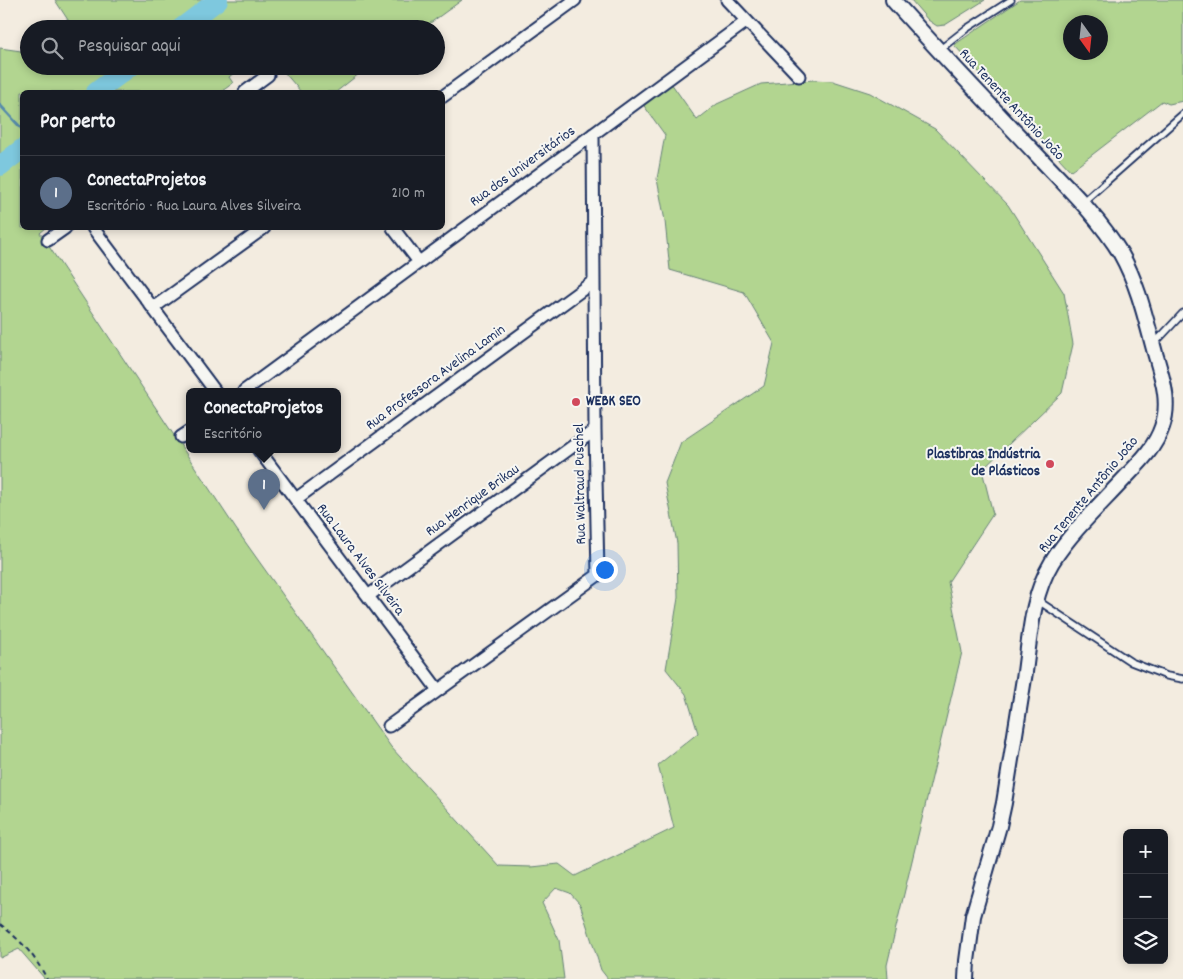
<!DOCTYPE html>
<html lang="pt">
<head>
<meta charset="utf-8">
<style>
  :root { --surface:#171b24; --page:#242831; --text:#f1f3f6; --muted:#9ea1a6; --line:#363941; --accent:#d1495b }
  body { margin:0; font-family:Dekko,sans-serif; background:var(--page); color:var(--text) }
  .controls { position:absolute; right:15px; bottom:15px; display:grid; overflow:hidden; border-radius:8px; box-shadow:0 2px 8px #0003 }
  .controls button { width:45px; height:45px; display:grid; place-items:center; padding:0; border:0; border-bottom:1px solid var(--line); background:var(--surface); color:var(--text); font:25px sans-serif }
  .compass { position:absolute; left:1063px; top:15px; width:45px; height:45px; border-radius:50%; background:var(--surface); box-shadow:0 2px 8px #0003; rotate:165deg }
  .you { position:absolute; left:604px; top:569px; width:18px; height:18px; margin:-12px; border:4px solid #fff; border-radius:50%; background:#1a73e8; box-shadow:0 0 0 8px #1a73e833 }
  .badge { display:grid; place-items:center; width:32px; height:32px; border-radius:50%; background:var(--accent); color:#fff; font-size:16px; font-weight:700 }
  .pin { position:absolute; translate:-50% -41px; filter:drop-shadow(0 1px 2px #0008) }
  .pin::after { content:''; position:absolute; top:26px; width:18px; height:15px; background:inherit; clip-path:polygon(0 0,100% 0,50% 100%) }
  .popup { position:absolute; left:186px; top:388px; width:155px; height:65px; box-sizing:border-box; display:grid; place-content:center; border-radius:8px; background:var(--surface); filter:drop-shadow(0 1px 4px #0005); font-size:16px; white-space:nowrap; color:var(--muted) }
  .popup b { font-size:19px; color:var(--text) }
  .popup::after { content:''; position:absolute; left:50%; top:100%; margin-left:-10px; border:10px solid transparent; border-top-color:var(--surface) }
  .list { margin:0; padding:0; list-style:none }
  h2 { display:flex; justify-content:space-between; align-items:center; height:65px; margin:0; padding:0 20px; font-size:21px }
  h2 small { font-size:16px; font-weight:400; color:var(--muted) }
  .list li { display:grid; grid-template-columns:32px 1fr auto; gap:15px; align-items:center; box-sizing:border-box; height:75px; padding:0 20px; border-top:1px solid var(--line) }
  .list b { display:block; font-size:19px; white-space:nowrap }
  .list p { margin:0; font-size:16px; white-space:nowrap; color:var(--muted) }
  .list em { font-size:16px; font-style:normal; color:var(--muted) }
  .icon { flex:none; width:28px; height:28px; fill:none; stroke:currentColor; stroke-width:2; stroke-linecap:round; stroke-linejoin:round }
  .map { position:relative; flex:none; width:1183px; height:979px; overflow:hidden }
  .search { position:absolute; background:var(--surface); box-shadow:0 2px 8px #0003; left:20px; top:20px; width:425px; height:55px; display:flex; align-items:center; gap:12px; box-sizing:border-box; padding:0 18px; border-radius:28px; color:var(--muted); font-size:19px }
  .panel { position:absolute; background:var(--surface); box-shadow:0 2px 8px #0003; left:20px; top:90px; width:425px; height:140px; border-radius:8px }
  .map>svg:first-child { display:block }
</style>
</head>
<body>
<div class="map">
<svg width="1183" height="979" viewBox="0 0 1183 979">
  <rect width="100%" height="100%" fill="#f3ece0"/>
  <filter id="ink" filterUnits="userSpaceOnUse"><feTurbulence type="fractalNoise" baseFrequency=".02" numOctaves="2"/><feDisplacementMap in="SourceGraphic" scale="10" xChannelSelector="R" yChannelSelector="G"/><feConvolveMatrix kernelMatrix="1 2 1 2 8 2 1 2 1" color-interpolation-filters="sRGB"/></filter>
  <g filter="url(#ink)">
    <path fill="#b2d590" stroke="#668277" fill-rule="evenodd" d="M55 0H462L422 29H66L70 23Z
      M911 0H985L945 25 937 26 928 20Z
      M1020 0H1183V101L1169 104 1162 101 1071 171 954 45ZM1100 22V52H1070V22Z
      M0 48 21 51 29 49V66H242L229 77 233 83 221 92H22V228H46L40 233 236 529 391 747 499 866 531 867 559 864 575 876 674 828 658 765 698 733 686 694 666 669 678 598 677 543 665 483 681 442 764 386 774 343 744 292 670 270 665 221 657 179 665 135 642 103 671 83 697 120 717 104 761 84 813 80 833 81 870 93 935 129 1008 205 1064 293 1073 344 1062 393 982 470 993 514 948 582 962 652 887 965 888 979H608L601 970 580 904 570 893 556 888 542 903 559 940 564 979H45L19 949 0 958Z
      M279 66H369L336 92H301Z"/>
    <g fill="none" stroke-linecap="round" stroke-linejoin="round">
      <path stroke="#568bab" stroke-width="3" d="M0 105 22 129"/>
      <path stroke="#7ec8de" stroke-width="20" d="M180 29 218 0
        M96 92 131 66
        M0 166 22 149"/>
      <g stroke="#1b2f5e" stroke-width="9">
        <path id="service" d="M938 51 966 29 1011 0
          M1083 202 1183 114
          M1154 344 1183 313
          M1037 600 1131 662 1167 676 1183 679"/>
      </g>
      <g stroke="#1b2f5e" stroke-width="15">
        <path id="minor" d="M727 0 799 76
          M245 92 268 75
          M442 97 575 0
          M93 228 215 391
          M393 228 419 262
          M48 240 65 228
          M153 308 264 228
          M244 391 747 21
          M181 437 190 431
          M258 449 438 690
          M296 499 594 281
          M368 596 595 430
          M389 726 598 575 595 430 593 134"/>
      </g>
      <g stroke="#1b2f5e" stroke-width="18">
        <path id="tertiary" d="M893 0C939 52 987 102 1035 153 1065 185 1098 216 1121 254 1138 284 1146 320 1155 353 1162 377 1171 402 1162 427 1155 448 1138 464 1123 480 1099 506 1071 532 1052 562 1032 595 1030 635 1025 672 1018 716 1011 759 1004 803L999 826 973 916 967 961 966 979"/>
      </g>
      <path stroke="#1b2f5e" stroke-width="2" stroke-dasharray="5 4" stroke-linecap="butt" d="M0 924C22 942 33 953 47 979"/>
      <use href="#service" stroke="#f6f6f2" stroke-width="5.5"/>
      <use href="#minor" stroke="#f6f6f2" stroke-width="11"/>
      <use href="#tertiary" stroke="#f6f6f2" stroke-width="14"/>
    </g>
  </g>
  <g fill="#d1495b" stroke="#f6f6f2" stroke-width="2">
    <circle cx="576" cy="402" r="5"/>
    <circle cx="1050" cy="464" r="5"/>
  </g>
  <g text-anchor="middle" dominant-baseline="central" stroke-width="4" stroke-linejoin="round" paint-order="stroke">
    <g font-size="15" fill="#1b2f5e" stroke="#f6f6f2">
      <text transform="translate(1011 105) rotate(47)">Rua Tenente Antônio João</text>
      <text transform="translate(523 167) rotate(-36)">Rua dos Universitários</text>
      <text transform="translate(436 378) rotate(-36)">Rua Professora Avelina Lamin</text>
      <text transform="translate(581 484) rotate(-91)">Rua Waltraud Puschel</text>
      <text transform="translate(1089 495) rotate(-50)">Rua Tenente Antônio João</text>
      <text transform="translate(473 501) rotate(-36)">Rua Henrique Brikau</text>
      <text transform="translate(360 560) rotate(53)">Rua Laura Alves Silveira</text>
    </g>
    <g font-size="15" font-weight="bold" fill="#1b2f5e" stroke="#f6f6f2" text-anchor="start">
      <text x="586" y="402">WEBK SEO</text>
      <text x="1040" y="455" text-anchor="end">Plastibras Indústria<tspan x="1040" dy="17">de Plásticos</tspan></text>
    </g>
  </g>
</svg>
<div class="controls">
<button>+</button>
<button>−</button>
<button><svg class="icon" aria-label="layers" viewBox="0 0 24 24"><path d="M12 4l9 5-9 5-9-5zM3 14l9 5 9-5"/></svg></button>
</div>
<svg class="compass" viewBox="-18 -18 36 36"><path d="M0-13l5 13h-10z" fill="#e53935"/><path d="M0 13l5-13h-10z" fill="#9ea1a6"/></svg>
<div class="you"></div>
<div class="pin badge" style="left:264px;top:510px;background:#5c6f8a">1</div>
<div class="popup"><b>ConectaProjetos</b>Escritório</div>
<div class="search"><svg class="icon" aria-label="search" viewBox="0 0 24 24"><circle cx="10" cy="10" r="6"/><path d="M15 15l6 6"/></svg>Pesquisar aqui</div>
<section class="panel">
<h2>Por perto<small></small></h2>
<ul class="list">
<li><span class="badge" style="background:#5c6f8a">1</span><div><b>ConectaProjetos</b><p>Escritório · Rua Laura Alves Silveira</p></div><em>210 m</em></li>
</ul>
</section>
</div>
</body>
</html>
